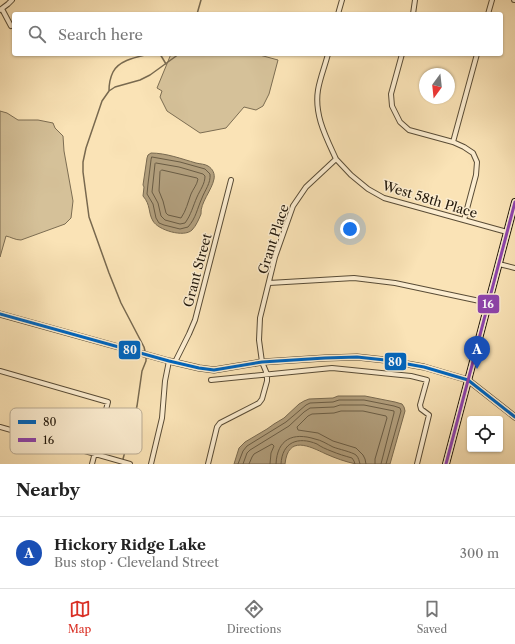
<!DOCTYPE html>
<html lang="en">
<head>
<meta charset="utf-8">
<style>
  :root { --surface:#fff; --page:#f2f2f2; --text:#222; --muted:#767676; --line:#e0e0e0; --accent:#d93025 }
  body { margin:0; font-family:"Libre Caslon Text",serif; background:var(--page); color:var(--text) }
  .controls { position:absolute; right:12px; bottom:12px; display:grid; overflow:hidden; border-radius:4px; box-shadow:0 1px 3px #0004 }
  .controls button { width:36px; height:36px; display:grid; place-items:center; padding:0; border:0; border-bottom:1px solid var(--line); background:var(--surface); color:var(--text); font:20px sans-serif }
  .compass { position:absolute; left:419px; top:68px; width:36px; height:36px; border-radius:50%; background:var(--surface); box-shadow:0 1px 3px #0004; rotate:195deg }
  .you { position:absolute; left:350px; top:229px; width:14px; height:14px; margin:-10px; border:3px solid #fff; border-radius:50%; background:#1a73e8; box-shadow:0 0 0 6px #1a73e833 }
  .badge { display:grid; place-items:center; width:26px; height:26px; border-radius:50%; background:var(--accent); color:#fff; font-size:13px; font-weight:700 }
  .pin { position:absolute; translate:-50% -33px; filter:drop-shadow(0 1px 2px #0008) }
  .pin::after { content:''; position:absolute; top:21px; width:14px; height:12px; background:inherit; clip-path:polygon(0 0,100% 0,50% 100%) }
  .list { margin:0; padding:0; list-style:none }
  h2 { display:flex; justify-content:space-between; align-items:center; height:52px; margin:0; padding:0 16px; font-size:17px }
  h2 small { font-size:13px; font-weight:400; color:var(--muted) }
  .list li { display:grid; grid-template-columns:26px 1fr auto; gap:12px; align-items:center; box-sizing:border-box; height:72px; padding:0 16px; border-top:1px solid var(--line) }
  .list b { display:block; font-size:15px; white-space:nowrap }
  .list p { margin:0; font-size:13px; white-space:nowrap; color:var(--muted) }
  .list em { font-size:13px; font-style:normal; color:var(--muted) }
  .icon { flex:none; width:22px; height:22px; fill:none; stroke:currentColor; stroke-width:2; stroke-linecap:round; stroke-linejoin:round }
  .map { position:relative; flex:none; width:515px; height:464px; overflow:hidden }
  .search { position:absolute; background:var(--surface); box-shadow:0 1px 3px #0004; left:12px; right:12px; top:12px; height:44px; display:flex; align-items:center; gap:10px; box-sizing:border-box; padding:0 14px; border-radius:4px; color:var(--muted); font-size:15px }
  .sheet { height:124px; background:var(--surface) }
  nav { display:flex; justify-content:space-around; align-items:center; box-sizing:border-box; height:56px; border-top:1px solid var(--line); background:var(--surface); font-size:11px; color:var(--muted) }
  nav a { display:grid; justify-items:center; gap:2px }
  nav .on { color:var(--accent) }
  .map>svg:first-child { display:block }
</style>
</head>
<body>
<div class="map">
<svg width="515" height="464" viewBox="0 0 515 464">
  <rect width="100%" height="100%" fill="#fae3b6"/>
  <filter id="stains"><feTurbulence type="fractalNoise" baseFrequency=".005" numOctaves="4"/><feColorMatrix values="0 0 0 0 .2 0 0 0 0 .09 0 0 0 0 .02 0 0 0 .5 -.17"/></filter>
  <radialGradient id="worn" r=".72"><stop offset=".6" stop-color="#630" stop-opacity="0"/><stop offset="1" stop-color="#630" stop-opacity=".3"/></radialGradient>
  <path fill="#d5c199" stroke="#7c6d52" d="M171 54H256L278 60 269 94 263 106 256 110 244 107 226 128 200 133 167 111 160 97 162 91 157 88Z
    M0 111 7 113 18 120H38L53 123 55 128 63 136 64 151 73 201 71 218 65 224 21 240C15 240 11 237 6 236L0 257Z"/>
  <path fill="#b19e7c" stroke="#78694f" d="M151 153C166 153 182 159 196 163 200 164 205 164 208 166 213 169 215 174 214 179 212 190 200 203 201 214 199 219 196 226 192 230 184 238 158 230 153 221 148 213 151 205 143 196L144 187 143 185 147 158 148 155Z
    M338 396H365L395 402 402 404 404 407 405 411 390 464C379 464 366 464 356 464 346 462 335 458 326 454 309 446 288 435 285 464H234L239 448 245 442 267 429 274 424 284 418 299 404 304 401 309 399 333 398Z"/>
  <g fill="none" stroke-linecap="round" stroke-linejoin="round">
    <path stroke="#6a5c44" stroke-width="1" d="M152 157 180 162 205 169 210 174C211 183 205 190 202 198 197 209 196 218 188 227L180 229 164 225 159 223 156 218 153 204 147 194 148 184 151 160Z
      M156 163 179 167 203 174 205 176C205 184 200 190 197 197 193 206 191 215 185 223L180 224 165 220 161 216 158 203 152 192 155 164Z
      M162 170 197 178 198 179C197 185 193 189 191 194 188 202 186 211 181 218L168 215 166 213 163 201 159 191 160 172Z
      M238 464 243 451 247 446 286 422 306 405 310 403 333 402 339 400H364L394 406 400 408 401 411 386 464
      M243 464 247 453 250 450 289 426 304 412 310 408 334 407 340 405H364L394 411V413L381 464
      M249 464 252 457 254 454 272 444 274 446 271 453 270 464
      M276 464C277 439 293 432 315 439 321 440 327 444 333 447 338 449 352 452 356 455 359 458 359 461 360 464
      M281 464C282 442 298 436 317 444 321 447 326 449 331 451 338 454 345 456 352 458L354 461 355 464
      M366 464 365 459 363 455 356 448 333 441 318 433 298 430 297 427 308 416 312 414 334 413 341 411H363L386 416 387 418 375 459V464"/>
    <path stroke="#78694f" stroke-width="1.5" d="M197 14 201 0
      M160 54 166 64
      M109 91C109 85 110 78 113 72 119 60 137 57 149 54
      M145 351 144 347 121 303 109 273 89 217 83 172V162L86 148 102 101 109 91 115 87 140 80 150 75 179 54
      M123 459 137 406 142 371 146 361V358"/>
    <g stroke="#594c36" stroke-width="6">
      <path id="minor" d="M514 0H515
        M2 9 11 26
        M0 10 8 4 12 0
        M338 14 342 0
        M413 14 415 0
        M488 14 492 0
        M402 54 391 94 392 106 400 122 409 130 453 142 464 147 473 153 477 162 476 175 464 220
        M453 142 477 54
        M336 159 351 175 368 189 384 198 507 232
        M499 264 515 268
        M269 283 354 278 395 283 489 303
        M175 362 189 334 195 320 231 180
        M0 371 108 402 92 464
        M211 380 332 368 411 376 427 380 420 405 421 409 429 415 417 464
        M0 427 130 464
        M151 464 162 418 165 381 169 361
        M208 464 217 427 220 423 259 403 262 399 267 381V374L262 362 259 340 260 318 275 257 293 206 306 187 336 159C326 137 314 115 318 90 320 78 325 66 328 54"/>
    </g>
    <g stroke="#594c36" stroke-width="7">
      <path id="tertiary" d="M0 314 169 361 199 368 214 370 262 362 325 358 357 357 385 360 424 367 468 380 515 417"/>
    </g>
    <g stroke="#23190c" stroke-width="8">
      <path id="secondary" d="M446 464 515 202"/>
    </g>
    <use href="#minor" stroke="#fcedd0" stroke-width="4"/>
    <use href="#tertiary" stroke="#fcedd0" stroke-width="5"/>
    <use href="#secondary" stroke="#fcedd0" stroke-width="5.5"/>
    <g stroke="#fcedd0" stroke-width="6">
      <path id="bus-1" d="M0 314 169 361 199 368 214 370 262 362 325 358 357 357 385 360 424 367 468 380 515 417"/>
    </g>
    <g stroke="#fcedd0" stroke-width="6">
      <path id="bus-2" d="M446 464 515 202"/>
    </g>
    <use href="#bus-1" stroke="#0065bd" stroke-width="3"/>
    <use href="#bus-2" stroke="#8e44ad" stroke-width="3"/>
  </g>
  <g text-anchor="middle" dominant-baseline="central" stroke-width="3" stroke-linejoin="round" paint-order="stroke">
    <g font-size="13" fill="#23190c" stroke="#fcedd0">
      <text transform="translate(430 199) rotate(17)">West 58th Place</text>
      <text transform="translate(273 239) rotate(-72)">Grant Place</text>
      <text transform="translate(197 270) rotate(-75)">Grant Street</text>
    </g>
  </g>
  <rect x="10" y="408" width="132" height="46" rx="6" fill="#fcedd0" stroke="#bbad95" stroke-width="1"/>
  <rect x="18" y="420" width="18" height="4" fill="#0065bd"/>
  <rect x="18" y="438" width="18" height="4" fill="#8e44ad"/>
  <g font-size="11" fill="#23190c">
    <text x="43" y="426">80</text>
    <text x="43" y="444">16</text>
  </g>
  <g stroke="#fcedd0" stroke-width="1.5">
    <rect x="477" y="294" width="23" height="20" rx="4" fill="#8e44ad"/>
    <rect x="118" y="340" width="23" height="20" rx="4" fill="#0065bd"/>
    <rect x="384" y="352" width="23" height="19" rx="4" fill="#0065bd"/>
  </g>
  <g font-size="11" text-anchor="middle" font-weight="bold" fill="#fff">
    <text x="488" y="308">16</text>
    <text x="130" y="354">80</text>
    <text x="395" y="366">80</text>
  </g>
  <rect width="100%" height="100%" filter="url(#stains)"/>
  <rect width="100%" height="100%" fill="url(#worn)"/>
</svg>
<div class="controls">
<button><svg class="icon" aria-label="locate" viewBox="0 0 24 24"><circle cx="12" cy="12" r="6"/><path d="M12 2v4M12 18v4M2 12h4M18 12h4"/></svg></button>
</div>
<svg class="compass" viewBox="-18 -18 36 36"><path d="M0-13l5 13h-10z" fill="#e53935"/><path d="M0 13l5-13h-10z" fill="#767676"/></svg>
<div class="you"></div>
<div class="pin badge" style="left:477px;top:369px;background:#1a4fb4">A</div>
<div class="search"><svg class="icon" aria-label="search" viewBox="0 0 24 24"><circle cx="10" cy="10" r="6"/><path d="M15 15l6 6"/></svg>Search here</div>
</div>
<section class="sheet">
<h2>Nearby<small></small></h2>
<ul class="list">
<li><span class="badge" style="background:#1a4fb4">A</span><div><b>Hickory Ridge Lake</b><p>Bus stop · Cleveland Street</p></div><em>300 m</em></li>
</ul>
</section>
<nav>
<a class="on"><svg class="icon" aria-label="map" viewBox="0 0 24 24"><path d="M3 6l6-2 6 2 6-2v14l-6 2-6-2-6 2zM9 4v14M15 6v14"/></svg>Map</a>
<a><svg class="icon" aria-label="directions" viewBox="0 0 24 24"><path d="M12 3l9 9-9 9-9-9zM9 14v-3h6M13 9l2 2-2 2"/></svg>Directions</a>
<a><svg class="icon" aria-label="saved" viewBox="0 0 24 24"><path d="M7 4h10v16l-5-4-5 4z"/></svg>Saved</a>
</nav>
</body>
</html>
